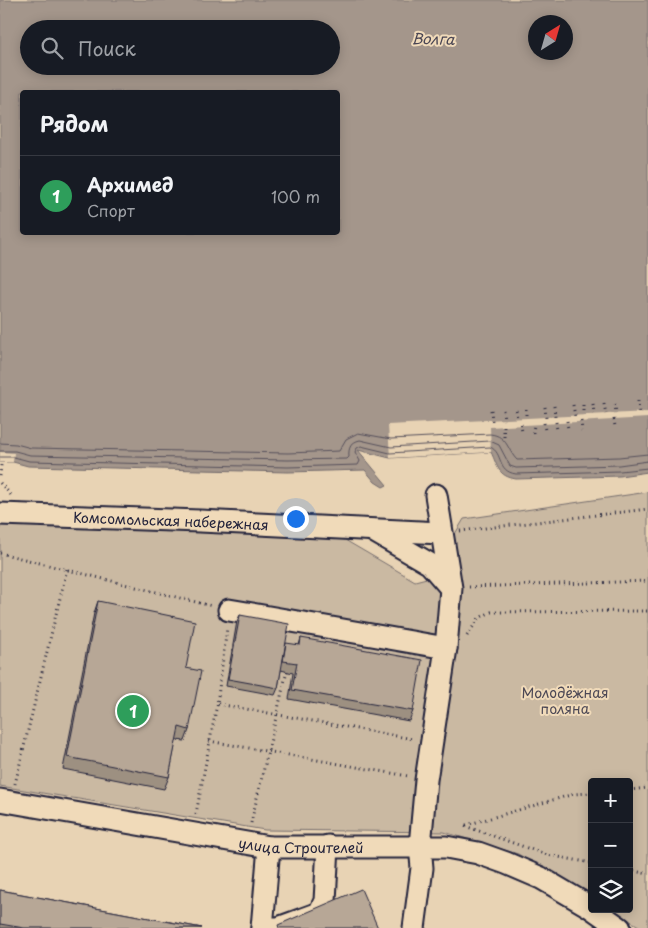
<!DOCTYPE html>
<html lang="ru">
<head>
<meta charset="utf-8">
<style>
  :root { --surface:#171b24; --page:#242831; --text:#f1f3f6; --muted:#9ea1a6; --line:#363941; --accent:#1f6fb2 }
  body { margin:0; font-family:"Playpen Sans",sans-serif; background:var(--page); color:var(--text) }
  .controls { position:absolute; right:15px; bottom:15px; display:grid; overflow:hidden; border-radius:5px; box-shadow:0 2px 12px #0003 }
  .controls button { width:45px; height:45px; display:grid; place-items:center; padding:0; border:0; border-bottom:1px solid var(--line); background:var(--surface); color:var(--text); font:25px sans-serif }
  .compass { position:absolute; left:528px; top:15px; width:45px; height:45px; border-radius:50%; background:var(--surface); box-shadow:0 2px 12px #0003; rotate:37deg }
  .you { position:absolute; left:295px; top:518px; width:18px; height:18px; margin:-12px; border:4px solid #fff; border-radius:50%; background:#1a73e8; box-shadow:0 0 0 8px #1a73e833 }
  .badge { display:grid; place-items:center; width:32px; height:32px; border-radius:50%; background:var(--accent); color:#fff; font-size:16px; font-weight:700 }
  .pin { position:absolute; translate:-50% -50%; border:2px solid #fff; box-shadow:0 1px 5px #0006 }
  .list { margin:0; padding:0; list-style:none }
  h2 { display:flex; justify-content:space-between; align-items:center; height:65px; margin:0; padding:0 20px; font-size:21px }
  h2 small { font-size:16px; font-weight:400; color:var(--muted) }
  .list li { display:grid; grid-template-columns:32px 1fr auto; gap:15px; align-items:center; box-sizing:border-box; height:80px; padding:0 20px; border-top:1px solid var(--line) }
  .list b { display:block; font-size:19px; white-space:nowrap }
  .list p { margin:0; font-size:16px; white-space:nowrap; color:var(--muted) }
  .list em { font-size:16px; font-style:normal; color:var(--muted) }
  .icon { flex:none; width:28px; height:28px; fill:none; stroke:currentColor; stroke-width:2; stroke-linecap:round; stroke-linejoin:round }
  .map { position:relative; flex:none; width:648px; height:928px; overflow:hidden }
  .search { position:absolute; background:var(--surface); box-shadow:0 2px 12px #0003; left:20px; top:20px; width:320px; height:55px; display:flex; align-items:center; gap:12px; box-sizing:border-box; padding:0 18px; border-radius:28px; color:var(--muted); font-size:19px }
  .panel { position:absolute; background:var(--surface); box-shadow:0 2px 12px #0003; left:20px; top:90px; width:320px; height:145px; border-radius:5px }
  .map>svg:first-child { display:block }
</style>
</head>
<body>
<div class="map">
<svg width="648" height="928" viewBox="0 0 648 928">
  <rect width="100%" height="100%" fill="#e8d3b4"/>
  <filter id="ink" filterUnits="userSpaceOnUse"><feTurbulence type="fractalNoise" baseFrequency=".02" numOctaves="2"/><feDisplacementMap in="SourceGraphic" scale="10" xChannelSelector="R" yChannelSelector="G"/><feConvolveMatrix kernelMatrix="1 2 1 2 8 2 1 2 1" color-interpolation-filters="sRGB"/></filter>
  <g filter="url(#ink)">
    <path fill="#cab9a2" stroke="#766e6e" d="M648 492V928H642L611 909H629V782H592V898L518 854 444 832 265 830 0 786V519L333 533 415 581 453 571 450 542 464 519Z"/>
    <path fill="#a4968b" stroke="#70686b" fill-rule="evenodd" d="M0 0H648V472L620 476 516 479C498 476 498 467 491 452L390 458 358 450 387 485 383 487 375 482 365 470 288 472 28 466 13 462H0ZM536 22H566V52H536ZM29 29H331V66H29ZM22 92H338V232H22Z"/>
    <path fill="#e8d3b4" d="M648 412V418L490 427 491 452 390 458 388 425Z
      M0 452 14 453 13 462H0Z"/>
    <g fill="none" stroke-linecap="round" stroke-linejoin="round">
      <path stroke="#56505b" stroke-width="1" d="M0 443 16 444 31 448 288 453 339 451 346 439 358 433 391 439 490 434C508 436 507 450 517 460L619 457 648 454
        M0 451H15L30 455 288 460 347 459 349 457C348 448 351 442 360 440L391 447 490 441 499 445 510 466 516 468 619 465 648 461
        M0 457H14L29 461 288 467 358 465 360 461 355 452 357 448 361 446 390 453 490 447C504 453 496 471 516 474L620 471 648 468"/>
      <g stroke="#22223b" stroke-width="25">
        <g id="minor">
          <path id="s1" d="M0 514 200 521 441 533"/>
          <path d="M375 532 430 564 450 587"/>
          <path d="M229 610 446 648"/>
          <path id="s2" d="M0 800 269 847H446L478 853 506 863 541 878 592 908"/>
          <path d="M593 909 620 928"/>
          <path d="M262 928H278L319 913 325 901 328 846"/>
          <path d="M262 928 269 847"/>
          <path d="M414 928 422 868 420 846 426 780 446 648 451 588 436 495"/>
        </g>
      </g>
      <path stroke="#22223b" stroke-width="3" stroke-dasharray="1 4" stroke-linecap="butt" d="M638 401 639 413
        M593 404 594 414
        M604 404 606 414
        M615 404 616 414
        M573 405 575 416
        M583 405V415
        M554 406 555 417
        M545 407 546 418
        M526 409V419
        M491 410 492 421
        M503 410 504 420
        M516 410 517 419
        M614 419 615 427
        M567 421 568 430
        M581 421 582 431
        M556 422 557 431
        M544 423 545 431
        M521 424 522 433
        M504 426V438
        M533 433 534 424
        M0 476 1 465
        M0 483 11 495
        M460 531 648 509
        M0 553 212 606
        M469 587 648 581
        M467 636 479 618 491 612 648 611
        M218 704 413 739
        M209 741 408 776
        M15 784 67 569
        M629 790 648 788
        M196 814 217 704 227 628
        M251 823 287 671
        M466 825 574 794 592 793
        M465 826 547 855 592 863
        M629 870 648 874"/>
      <use href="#minor" stroke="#f0dab9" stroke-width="21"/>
    </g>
    <path fill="#9d9081" stroke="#22223b" d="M98 601 186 668 189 730 185 741 176 740 169 777 164 789 63 769 94 613Z
      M240 615 285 646 299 645 301 638 413 711 409 721 289 699 293 673 281 670 278 688 275 695 226 686 237 621Z
      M0 890 202 928H0Z"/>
    <path fill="#b7a796" stroke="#22223b" d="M98 601 195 621 186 668 201 671 189 730 179 727 169 777 67 757Z
      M240 615 289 624 278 688 228 679Z
      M301 638 422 660 413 711 292 690 297 663 283 661 286 643 300 645Z
      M361 889 378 928H279L278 925Z
      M0 890 202 928H24L0 924Z"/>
  </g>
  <g text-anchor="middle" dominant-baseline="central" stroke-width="4" stroke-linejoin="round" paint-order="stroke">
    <g font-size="14" fill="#22223b" stroke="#f0dab9">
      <text stroke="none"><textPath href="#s1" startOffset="171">Комсомольская набережная</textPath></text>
      <text stroke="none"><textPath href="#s2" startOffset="305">улица Строителей</textPath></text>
    </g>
    <g font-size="14" fill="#4c4855" stroke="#f0dab9">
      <text x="565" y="692">Молодёжная<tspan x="565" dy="16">поляна</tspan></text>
    </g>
    <g font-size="15" font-style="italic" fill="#494553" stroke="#f0dab9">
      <text transform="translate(433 38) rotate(1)">Волга</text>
    </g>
  </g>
</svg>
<div class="controls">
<button>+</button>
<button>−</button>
<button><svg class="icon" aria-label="layers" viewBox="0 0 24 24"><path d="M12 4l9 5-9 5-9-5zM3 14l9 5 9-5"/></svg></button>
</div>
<svg class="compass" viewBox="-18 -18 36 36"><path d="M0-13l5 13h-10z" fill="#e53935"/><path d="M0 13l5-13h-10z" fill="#9ea1a6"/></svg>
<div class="you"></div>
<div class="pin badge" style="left:133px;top:711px;background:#2e9e5b">1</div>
<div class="search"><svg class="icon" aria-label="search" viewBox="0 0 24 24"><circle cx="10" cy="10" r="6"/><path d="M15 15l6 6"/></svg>Поиск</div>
<section class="panel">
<h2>Рядом<small></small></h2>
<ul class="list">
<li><span class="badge" style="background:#2e9e5b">1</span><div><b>Архимед</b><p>Спорт</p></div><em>100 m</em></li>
</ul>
</section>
</div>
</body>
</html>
